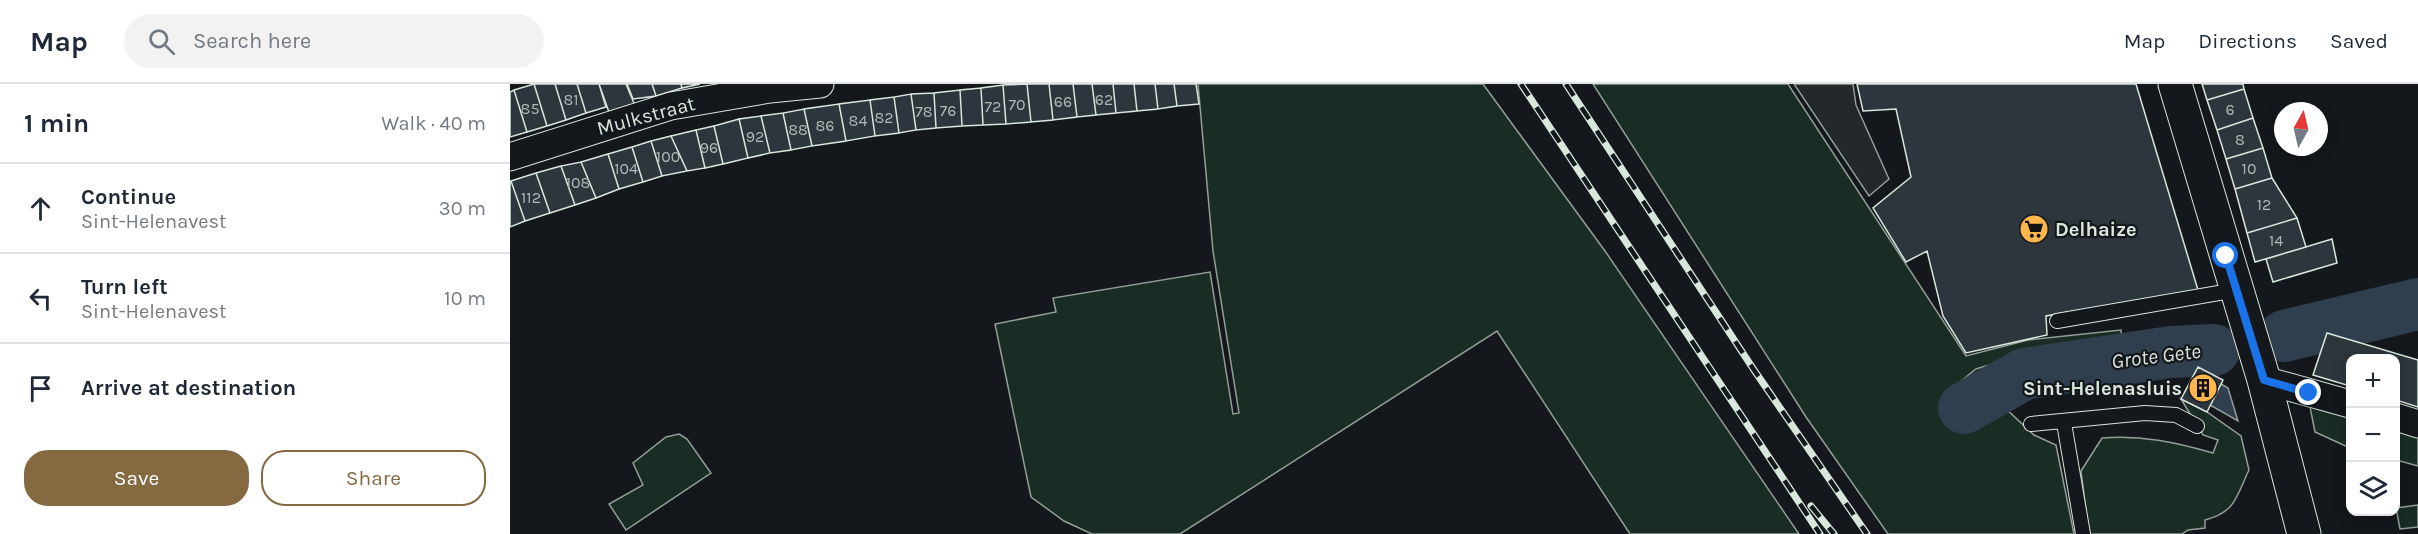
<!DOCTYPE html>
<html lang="en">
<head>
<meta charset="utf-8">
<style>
  :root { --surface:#fff; --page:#f2f2f3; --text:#1f2937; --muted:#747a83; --line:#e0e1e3; --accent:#846941 }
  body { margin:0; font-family:Karla,sans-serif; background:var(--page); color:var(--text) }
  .controls { position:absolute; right:18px; bottom:18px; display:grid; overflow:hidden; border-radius:12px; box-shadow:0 3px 15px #0003 }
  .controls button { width:54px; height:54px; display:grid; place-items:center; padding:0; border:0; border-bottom:2px solid var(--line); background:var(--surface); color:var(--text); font:30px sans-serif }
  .compass { position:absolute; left:1764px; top:18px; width:54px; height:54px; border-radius:50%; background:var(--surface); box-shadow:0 3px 15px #0003; rotate:8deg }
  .stop { position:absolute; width:18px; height:18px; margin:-14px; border:4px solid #1a73e8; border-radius:50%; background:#fff }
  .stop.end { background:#1a73e8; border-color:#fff; box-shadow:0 2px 6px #0008 }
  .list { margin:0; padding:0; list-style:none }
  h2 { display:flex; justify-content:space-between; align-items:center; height:78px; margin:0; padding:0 24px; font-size:26px }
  h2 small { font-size:20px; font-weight:400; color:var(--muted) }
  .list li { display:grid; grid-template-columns:39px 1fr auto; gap:18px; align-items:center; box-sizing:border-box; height:90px; padding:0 24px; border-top:2px solid var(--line) }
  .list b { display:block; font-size:22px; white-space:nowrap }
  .list p { margin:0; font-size:20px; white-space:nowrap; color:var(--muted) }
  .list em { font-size:20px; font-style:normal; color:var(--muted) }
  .actions { display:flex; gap:12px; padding:18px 24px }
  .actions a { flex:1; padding:14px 0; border:2px solid var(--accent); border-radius:24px; text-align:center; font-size:21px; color:var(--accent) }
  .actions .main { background:var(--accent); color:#fff }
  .icon { flex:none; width:33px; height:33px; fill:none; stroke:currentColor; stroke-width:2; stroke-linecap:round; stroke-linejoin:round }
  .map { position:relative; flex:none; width:1908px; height:450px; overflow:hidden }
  header { display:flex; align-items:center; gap:36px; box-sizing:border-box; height:84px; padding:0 30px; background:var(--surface); border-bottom:2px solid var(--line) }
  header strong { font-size:28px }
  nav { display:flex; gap:33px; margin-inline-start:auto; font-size:21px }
  .search { width:420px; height:54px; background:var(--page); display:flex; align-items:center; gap:15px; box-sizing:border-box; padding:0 21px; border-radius:33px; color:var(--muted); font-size:22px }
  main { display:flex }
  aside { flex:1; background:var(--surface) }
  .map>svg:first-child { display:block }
</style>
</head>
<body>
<header>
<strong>Map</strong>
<div class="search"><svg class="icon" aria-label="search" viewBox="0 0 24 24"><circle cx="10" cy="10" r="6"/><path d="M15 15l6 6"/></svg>Search here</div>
<nav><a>Map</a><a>Directions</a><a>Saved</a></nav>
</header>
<main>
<aside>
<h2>1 min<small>Walk · 40 m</small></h2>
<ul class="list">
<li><svg class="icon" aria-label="ahead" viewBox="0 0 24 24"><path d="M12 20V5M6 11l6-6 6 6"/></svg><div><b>Continue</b><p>Sint-Helenavest</p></div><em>30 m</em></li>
<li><svg class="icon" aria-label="left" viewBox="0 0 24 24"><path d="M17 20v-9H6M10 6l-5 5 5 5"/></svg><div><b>Turn left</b><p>Sint-Helenavest</p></div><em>10 m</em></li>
<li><svg class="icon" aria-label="arrive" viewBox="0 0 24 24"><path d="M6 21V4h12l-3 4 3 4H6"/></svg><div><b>Arrive at destination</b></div></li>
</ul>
<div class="actions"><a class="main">Save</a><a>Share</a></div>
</aside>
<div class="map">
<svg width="1908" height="450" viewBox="0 0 1908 450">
  <rect width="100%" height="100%" fill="#14181c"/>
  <path fill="#1a2d24" stroke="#939e99" stroke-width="1.5" d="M688 0H973L1095 167 1289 450H1120L987 247 670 450H582L554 437 521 413 485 240 546 228 543 214 700 188 723 330 729 329 703 167Z
    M1083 0H1278L1456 272 1518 256 1611 246 1613 264 1526 267 1466 285 1433 312 1463 339 1494 323 1524 351 1546 361 1564 450H1378L1296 333Z
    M1671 315 1697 328 1731 352 1739 386C1726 413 1726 428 1695 436V444L1678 446 1672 450H1579L1571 387 1592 354C1631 351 1665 358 1703 369L1708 356 1693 351Z
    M1799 318 1840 330V364L1805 348Z
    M1886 343 1908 350V382L1886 376Z
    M169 350 177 355 201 389 116 446 99 420 133 401 123 379 156 353Z
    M1908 421V443L1890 445 1886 424Z"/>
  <path fill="#24282b" stroke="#939e99" stroke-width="1.5" d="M1284 0H1343L1346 21 1379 95 1359 112Z"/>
  <path fill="#2f3f4d" stroke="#939e99" stroke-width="1.5" d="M1711 300 1718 304 1728 337 1700 321Z"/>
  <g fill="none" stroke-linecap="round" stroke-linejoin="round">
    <path stroke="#2f3f4d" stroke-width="52" d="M1774 252 1908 220
      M1454 324 1514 290 1661 268 1704 266"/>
  </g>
  <path fill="#2c363c" stroke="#d8e6dc" stroke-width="1.5" d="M24 0H45L56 36 37 42Z
    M24 0 37 42 17 48 4 6Z
    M45 0H67L76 29 56 36Z
    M67 0H89L96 23 76 29Z
    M89 0H116L126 24 100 31Z
    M117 0H142L146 12 123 15Z
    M142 0H171L172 4 146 12Z
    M171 0H190L172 4Z
    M517 0 521 38 496 40 493 1Z
    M517 0H539L543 36 521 38Z
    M539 0H563L567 33 543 36Z
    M563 0H582L586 31 567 33Z
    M582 0H603L606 29 586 31Z
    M603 0H624L627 27 606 29Z
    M624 0H645L648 25 627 27Z
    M645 0H664L667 22 648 25Z
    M664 0H686L689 20 667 22Z
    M1347 0H1626L1688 206 1536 232 1537 251 1456 269 1433 232 1417 167 1396 178 1363 124 1401 93 1386 25 1353 27Z
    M1692 0H1733L1734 5 1697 16Z
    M493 1 496 40 473 41 471 4Z
    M471 4 473 41 452 42 450 6Z
    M1734 5 1743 34 1707 46 1697 16Z
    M4 6 17 48 0 53V8Z
    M450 6 452 42 426 44 424 9Z
    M424 9 426 44 406 46 401 10Z
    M401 10 406 46 389 49 384 13Z
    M384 13 389 49 365 52 360 16Z
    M360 16 365 52 336 57 329 20Z
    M329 20 336 57 302 62 294 25Z
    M294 25 302 62 281 66 273 29Z
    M273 29 281 66 260 69 251 32Z
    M251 32 260 69 238 74 229 35Z
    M1743 34 1753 64 1716 75 1707 46Z
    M229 35 238 74 213 80 204 42Z
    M204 42 213 80 195 84 186 46Z
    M186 46 195 84 177 87 161 52Z
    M161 52 177 87 152 92 141 57Z
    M141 57 152 92 133 98 122 63Z
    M122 63 133 98 109 105 98 70Z
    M1753 64 1762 94 1725 105 1716 75Z
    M98 70 109 105 86 114 71 78Z
    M71 78 86 114 65 121 51 82Z
    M51 82 65 121 40 129 26 89Z
    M26 89 40 129 15 137 1 97Z
    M1762 94 1787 134 1737 149 1725 105Z
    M1 97 15 137 0 143V98Z
    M1787 134 1796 163 1745 178 1737 149Z
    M1822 155 1827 179 1763 198 1756 175Z
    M1817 249 1908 276V323L1886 316V274H1840V302L1803 291Z
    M1688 283 1713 296 1697 328 1671 315Z"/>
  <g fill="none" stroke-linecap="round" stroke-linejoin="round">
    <g stroke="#d8e6dc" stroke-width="16">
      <path id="service" d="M1547 237 1726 206
        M1554 339 1573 450
        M1521 340 1635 329 1666 331 1687 342"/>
    </g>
    <g stroke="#d8e6dc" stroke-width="29">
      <path id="minor" d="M0 73 161 22 260 5 310 0
        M1754 296 1840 320
        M1886 333 1908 340"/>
    </g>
    <g stroke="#d8e6dc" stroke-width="35">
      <path id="tertiary" d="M1665 0 1754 296 1794 450"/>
    </g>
    <use href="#service" stroke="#14181c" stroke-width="14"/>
    <use href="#minor" stroke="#14181c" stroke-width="27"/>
    <use href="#tertiary" stroke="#14181c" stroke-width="33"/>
    <g stroke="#d8e6dc" stroke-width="7">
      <path id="rail" d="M1011 0 1310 450
        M1056 0 1244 286 1357 450
        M1301 422 1324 450"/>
    </g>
    <use href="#rail" stroke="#14181c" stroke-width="4.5" stroke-dasharray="14" stroke-linecap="butt"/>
  </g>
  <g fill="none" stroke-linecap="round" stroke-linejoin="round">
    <path stroke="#1a73e8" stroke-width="8" d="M1716 172 1754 296 1799 309"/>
  </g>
  <defs>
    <g id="supermarket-disc" transform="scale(1.5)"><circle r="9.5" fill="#ffb74d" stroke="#14181c"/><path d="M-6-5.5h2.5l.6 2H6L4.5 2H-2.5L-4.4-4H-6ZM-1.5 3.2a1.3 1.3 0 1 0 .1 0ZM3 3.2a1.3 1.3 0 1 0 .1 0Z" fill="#111"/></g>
    <g id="building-disc" transform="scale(1.5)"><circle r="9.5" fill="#ffb74d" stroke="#14181c"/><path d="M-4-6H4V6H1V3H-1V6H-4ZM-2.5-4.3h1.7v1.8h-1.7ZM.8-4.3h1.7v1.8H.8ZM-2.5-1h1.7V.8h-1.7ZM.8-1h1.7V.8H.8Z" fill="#111"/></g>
  </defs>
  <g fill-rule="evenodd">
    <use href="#supermarket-disc" x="1524" y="145"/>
    <use href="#building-disc" x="1693" y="304"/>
  </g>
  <g text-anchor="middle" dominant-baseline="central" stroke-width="4.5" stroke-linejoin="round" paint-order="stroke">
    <g font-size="16" fill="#adbab4">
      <text x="61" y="15">81</text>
      <text x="594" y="15">62</text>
      <text x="553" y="17">66</text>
      <text x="507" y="20">70</text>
      <text x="483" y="22">72</text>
      <text x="20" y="24">85</text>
      <text x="1720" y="25">6</text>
      <text x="438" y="26">76</text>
      <text x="414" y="27">78</text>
      <text x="374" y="33">82</text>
      <text x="348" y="36">84</text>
      <text x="315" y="41">86</text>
      <text x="288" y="45">88</text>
      <text x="245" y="52">92</text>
      <text x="1730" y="55">8</text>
      <text x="199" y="63">96</text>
      <text x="158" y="72">100</text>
      <text x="116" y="84">104</text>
      <text x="1739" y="84">10</text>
      <text x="68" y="98">108</text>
      <text x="21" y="113">112</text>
      <text x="1754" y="120">12</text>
      <text x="1766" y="156">14</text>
    </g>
    <g font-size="20" fill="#d8e6dc" stroke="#14181c">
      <text transform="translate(136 32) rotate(-15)">Mulkstraat</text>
    </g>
    <g font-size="20" font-weight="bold" fill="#d8e6dc" stroke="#14181c" text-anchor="start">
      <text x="1545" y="145">Delhaize</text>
      <text x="1672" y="304" text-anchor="end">Sint-Helenasluis</text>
    </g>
    <g font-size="21" font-style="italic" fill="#d8e6dc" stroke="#14181c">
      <text transform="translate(1646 272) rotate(-7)">Grote Gete</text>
    </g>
  </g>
</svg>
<div class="controls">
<button>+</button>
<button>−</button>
<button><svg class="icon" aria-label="layers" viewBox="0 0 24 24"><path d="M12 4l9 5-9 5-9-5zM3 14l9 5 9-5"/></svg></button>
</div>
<svg class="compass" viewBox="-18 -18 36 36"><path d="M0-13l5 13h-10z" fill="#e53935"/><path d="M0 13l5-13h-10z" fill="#747a83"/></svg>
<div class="stop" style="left:1716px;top:172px"></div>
<div class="stop end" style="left:1799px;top:309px"></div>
</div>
</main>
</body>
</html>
